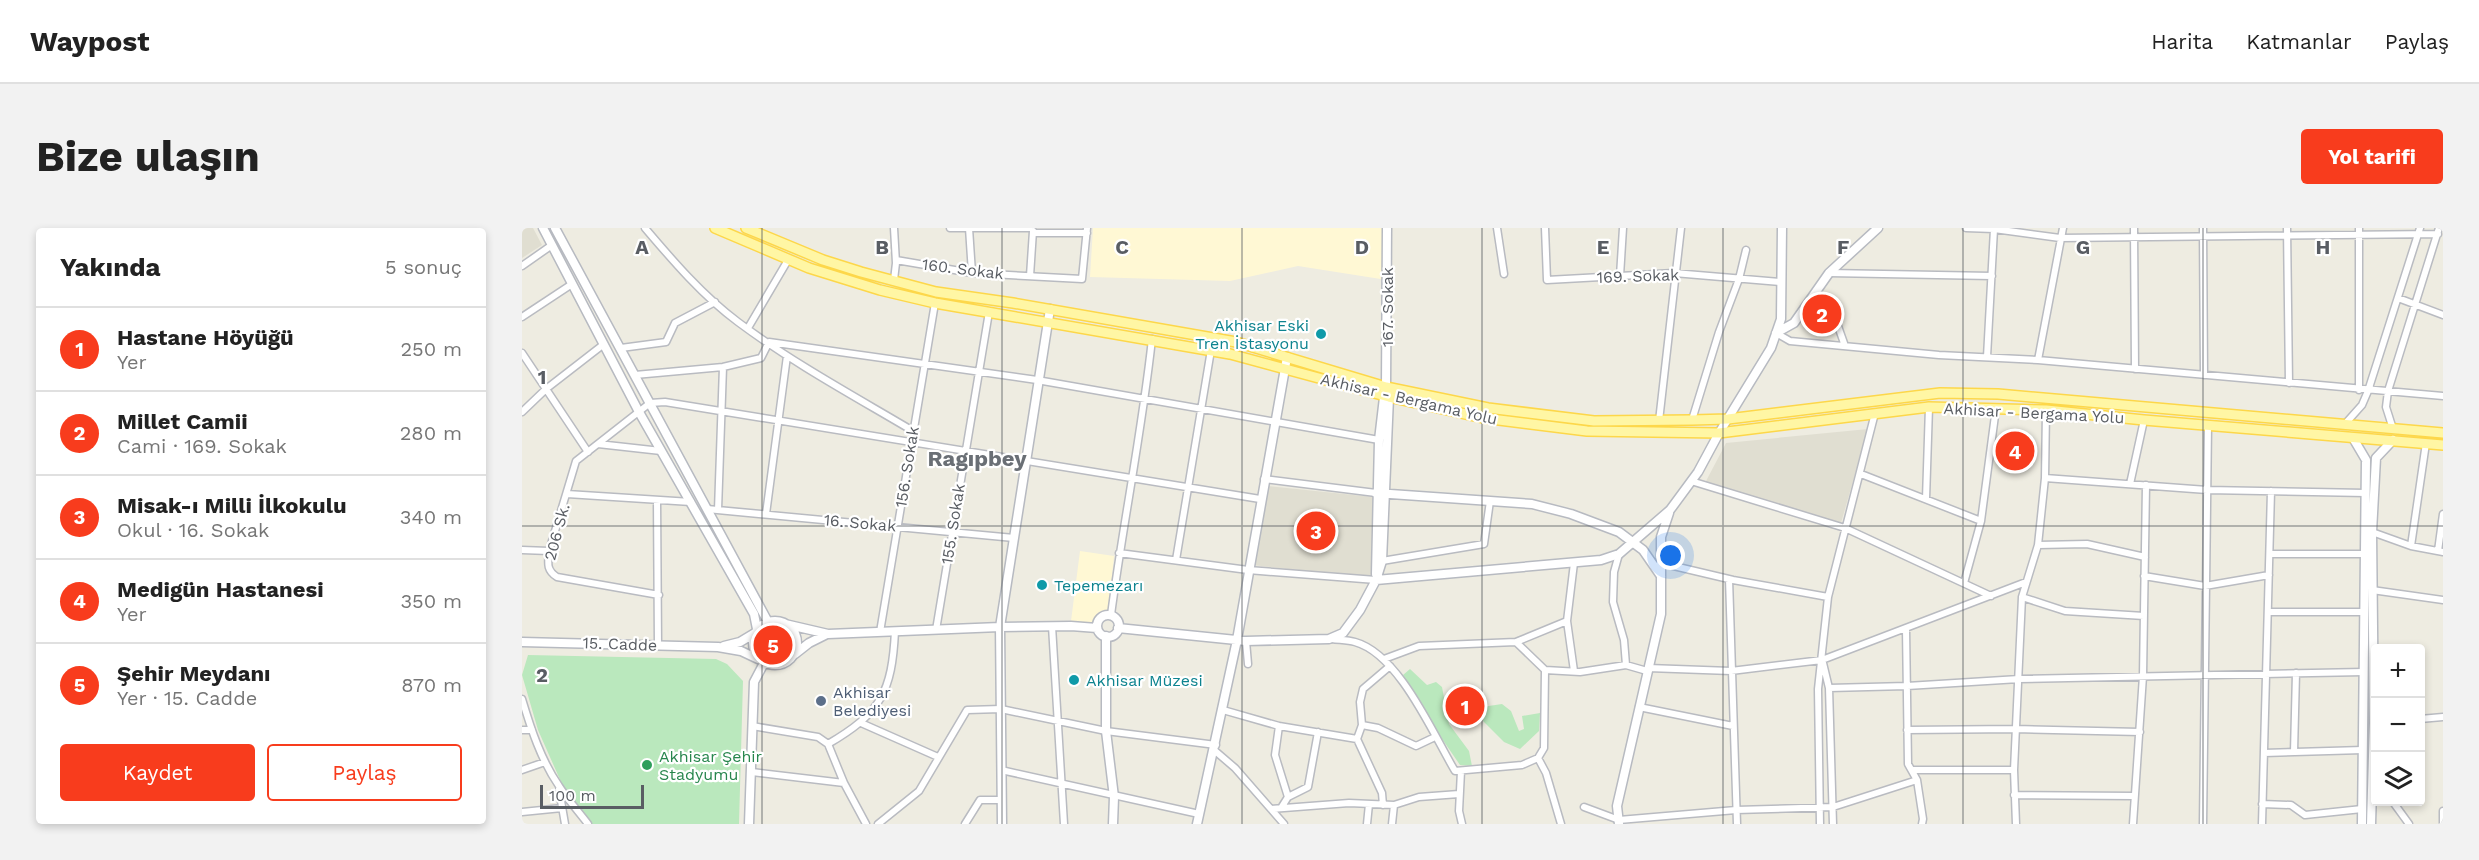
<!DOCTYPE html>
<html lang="tr">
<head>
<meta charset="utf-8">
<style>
  :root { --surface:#fff; --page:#f2f2f2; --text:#222; --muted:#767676; --line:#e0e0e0; --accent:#f83c1d }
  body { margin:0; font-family:"Work Sans",sans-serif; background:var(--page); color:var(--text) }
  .controls { position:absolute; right:18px; bottom:18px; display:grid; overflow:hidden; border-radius:6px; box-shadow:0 3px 9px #0003 }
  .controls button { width:54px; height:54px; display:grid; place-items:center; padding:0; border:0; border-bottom:2px solid var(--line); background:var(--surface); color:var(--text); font:30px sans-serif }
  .scale { position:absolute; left:18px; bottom:15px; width:104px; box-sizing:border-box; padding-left:6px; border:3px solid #595d63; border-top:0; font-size:16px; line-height:21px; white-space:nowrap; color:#595d63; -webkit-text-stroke:4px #fff; paint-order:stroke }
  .you { position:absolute; left:1149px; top:328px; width:21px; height:21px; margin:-15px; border:4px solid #fff; border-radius:50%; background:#1a73e8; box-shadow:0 0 0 9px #1a73e833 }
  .badge { display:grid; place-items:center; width:39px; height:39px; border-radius:50%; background:var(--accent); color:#fff; font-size:20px; font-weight:700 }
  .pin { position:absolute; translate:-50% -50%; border:3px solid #fff; box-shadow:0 2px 6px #0006 }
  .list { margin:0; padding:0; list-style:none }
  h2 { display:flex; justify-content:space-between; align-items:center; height:78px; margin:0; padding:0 24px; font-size:26px }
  h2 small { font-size:20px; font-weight:400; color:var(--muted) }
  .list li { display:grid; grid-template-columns:39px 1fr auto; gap:18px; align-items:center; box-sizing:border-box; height:84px; padding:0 24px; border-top:2px solid var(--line) }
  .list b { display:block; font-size:22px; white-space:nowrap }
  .list p { margin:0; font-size:20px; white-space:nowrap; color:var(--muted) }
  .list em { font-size:20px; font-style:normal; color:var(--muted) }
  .actions { display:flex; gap:12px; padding:18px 24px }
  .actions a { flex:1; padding:14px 0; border:2px solid var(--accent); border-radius:6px; text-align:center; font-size:21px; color:var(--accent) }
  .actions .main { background:var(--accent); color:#fff }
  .icon { flex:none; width:33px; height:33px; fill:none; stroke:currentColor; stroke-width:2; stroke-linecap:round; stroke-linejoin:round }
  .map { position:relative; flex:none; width:1921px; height:596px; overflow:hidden; border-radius:6px }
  header { display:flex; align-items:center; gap:36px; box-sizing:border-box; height:84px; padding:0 30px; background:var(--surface); border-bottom:2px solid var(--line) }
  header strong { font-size:28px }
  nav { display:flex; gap:33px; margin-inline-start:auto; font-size:21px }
  .intro { display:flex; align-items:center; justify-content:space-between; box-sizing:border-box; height:144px; padding:0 36px }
  h1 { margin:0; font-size:42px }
  .button { padding:15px 27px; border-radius:6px; background:var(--accent); color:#fff; font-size:21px; font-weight:700 }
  main { display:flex; gap:36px; padding:0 36px }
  aside { flex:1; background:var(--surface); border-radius:6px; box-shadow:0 3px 9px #0003 }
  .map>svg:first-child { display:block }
</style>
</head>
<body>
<header>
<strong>Waypost</strong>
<nav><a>Harita</a><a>Katmanlar</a><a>Paylaş</a></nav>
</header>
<div class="intro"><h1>Bize ulaşın</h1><a class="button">Yol tarifi</a></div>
<main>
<aside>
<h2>Yakında<small>5 sonuç</small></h2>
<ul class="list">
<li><span class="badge">1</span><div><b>Hastane Höyüğü</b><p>Yer</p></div><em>250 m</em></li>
<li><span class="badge">2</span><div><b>Millet Camii</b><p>Cami · 169. Sokak</p></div><em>280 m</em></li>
<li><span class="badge">3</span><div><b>Misak-ı Milli İlkokulu</b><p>Okul · 16. Sokak</p></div><em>340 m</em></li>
<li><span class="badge">4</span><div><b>Medigün Hastanesi</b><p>Yer</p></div><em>350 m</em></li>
<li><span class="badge">5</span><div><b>Şehir Meydanı</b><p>Yer · 15. Cadde</p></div><em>870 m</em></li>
</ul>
<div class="actions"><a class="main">Kaydet</a><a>Paylaş</a></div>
</aside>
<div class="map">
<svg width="1921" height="596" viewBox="0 0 1921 596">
  <rect width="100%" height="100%" fill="#eeece1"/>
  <path fill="#fff8d4" d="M571 0H865V52L776 38 708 53 568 49Z
    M558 323 592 328 586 385 577 387 572 397 549 393Z"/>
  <path fill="#e0ded1" d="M0 0H11L20 17 0 30Z
    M1346 201 1319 295 1183 255 1204 215Z
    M746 258 851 269 850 350 730 337Z"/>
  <path fill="#bae8bd" d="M6 427 194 431 205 436 221 453 217 596H68L47 572 16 502 0 447Z
    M888 441 905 457 914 454 920 459 927 496 947 523 950 538 938 537 905 489 881 447Z
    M980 476 989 483 997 503 1002 501 1000 488 1018 485 1017 503 998 521 982 514 961 493 960 479Z"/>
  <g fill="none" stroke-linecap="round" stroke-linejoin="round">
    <g stroke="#b9bbc1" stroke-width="9">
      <path id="street" d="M123 0C151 33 181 68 216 94 271 135 332 168 391 203
        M428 0H507
        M447 0 450 45
        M975 0 982 46
        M1023 0 1025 52 1152 45 1259 54
        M1444 0 1472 1 1538 10 1916 6
        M1612 0 1613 141
        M1681 0 1682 147
        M1765 0 1767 155
        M1837 0V162
        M511 5H565
        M374 32 450 45 560 51 565 0
        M0 38 30 17
        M1307 45 1470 48
        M508 48 511 3
        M1098 48 1101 0
        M372 52 374 35 372 0
        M1293 65 1311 84 1323 118
        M1876 70 1921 87
        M0 89 50 56
        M226 100 266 32
        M1254 105 1268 113 1417 127 1516 132 1921 168
        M99 120 144 114 153 95 193 74
        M0 125 66 224
        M1465 129 1472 1
        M1516 132 1541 0
        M113 147 201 139 239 130 247 114 515 152 857 212
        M0 184 24 161 82 116
        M1170 192 1197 104 1217 51 1224 22
        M1137 193 1159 0
        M1823 196 1840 177 1846 163 1898 0
        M1871 201 1864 179 1866 163 1917 0
        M76 216 139 223
        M1339 246 1459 293
        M1523 250 1685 262 1844 265
        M742 251 854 265
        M1169 253 1323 300 1469 368
        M1608 256 1622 192
        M45 266 169 274
        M1404 271 1407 179
        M135 272 136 418
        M185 281 492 310
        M196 282 201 139
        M244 286 265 128
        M1850 304 1889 318 1921 324
        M1516 317 1565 316 1623 329
        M1889 318 1904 215
        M0 322 27 323
        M1916 323 1921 286
        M597 325 726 342 854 352
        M1097 326 1092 344 1091 374 1102 412 1104 437
        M1748 326H1843
        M654 332 689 122
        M860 333 962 316 968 273
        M1139 335 1211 352 1306 369
        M1622 348 1683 358 1747 347
        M1207 351 1215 596
        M1442 355 1459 293 1474 180
        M1850 362 1921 372
        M137 367 35 349C24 342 26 335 27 323L54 233 128 175 143 174 738 271
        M1500 369 1543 383 1622 388
        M1747 384H1842
        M589 387C601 295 620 204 630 111
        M530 398 542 596
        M1384 401 1386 536 1395 552 1401 591 1400 596
        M414 402 467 84
        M358 404 413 75
        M810 411C817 412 826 412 833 414 877 426 911 506 933 543L1000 537 1016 530 1022 520 1023 442 994 414 897 418 862 431
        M724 413 726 436
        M994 414 1045 393
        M1301 435 1307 460 1311 596
        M1126 440 1209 443 1300 432 1504 354
        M1023 442 1058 444 1104 437 1125 443
        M1052 443 1045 393 1052 335
        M1307 460 1385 458 1497 451 1842 444
        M0 471C9 501 19 532 37 558 46 572 57 584 66 596
        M1117 479 1211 498
        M701 482 757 498 835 511
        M1898 491 1921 489
        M339 495 416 529
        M840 497 856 500 894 518 913 509
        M230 498 296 509 306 516 322 555 344 596
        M757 498 753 527 766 569
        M0 502H10
        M1385 502 1494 501 1618 504
        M306 516C359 485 370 464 373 403
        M692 522 713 540 762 596
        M1772 524 1774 445
        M1742 525 1841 522
        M1016 530 1024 545 1039 596
        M0 542 23 534
        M479 542 677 586
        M1391 542H1492
        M939 543 937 583 940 596
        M230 544 322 555
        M37 561 43 596
        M1492 567 1612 568
        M1871 574 1887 596
        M1740 576 1769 577 1783 587 1840 581
        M861 577 860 565 835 511 840 497 838 474 841 461 868 438
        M1062 579 1097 592 1214 582 1311 579 1395 552
        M759 580 766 569 786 559 796 504
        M749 581 827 575 872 577 897 569 937 566
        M0 584 40 580
        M356 596 397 563 445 482 479 481 584 503 694 517
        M443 596 458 572H480
        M845 596 847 576
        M870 596 872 577
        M1298 596 1296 461 1306 369 1353 185
        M1494 596 1492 542 1500 369 1516 317 1523 250 1524 182
        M1611 596 1621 448 1624 257
        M1681 596 1686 198
        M1740 596 1749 263
        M1921 596V583"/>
    </g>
    <g stroke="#b7bac1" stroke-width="11">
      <path id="secondary" d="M21 0 117 184 232 386 235 401
        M33 0 246 394
        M1254 105 1272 95 1307 45 1356 0
        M1831 210 1844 232 1840 596
        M854 265 1010 276 1049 286 1097 304 1121 322 1139 348
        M854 346 857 212 863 161
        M854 352 1079 332 1097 326 1148 282 1176 244 1197 205 1249 120 1259 91 1260 0
        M575 398a11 11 0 1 1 22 0a11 11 0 1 1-22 0Z
        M231 415a22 22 0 1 1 44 0a22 22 0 1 1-44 0Z
        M263 396 306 406 478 399 549 398 575 400
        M596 400 724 413 807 411 821 405 838 382 854 352 860 333 867 169 864 159 865 0
        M584 408V503L592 569 591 596
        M0 414 196 419 219 423 236 431
        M202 418 218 414 233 405
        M273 426 287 415 305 406
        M227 596 232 454 242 435
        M480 596 478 399 528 81
        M675 596 715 412 765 129
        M1097 596 1095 578 1139 386V309L1147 285
        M1849 596 1852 495 1850 304 1854 230 1871 212"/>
    </g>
    <g stroke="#fdd74a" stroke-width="12">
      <path id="primary" d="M193 0 287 40 358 62 413 75 708 126 867 169 961 190 1065 203 1197 205 1407 179 1524 182 1622 192 1921 217
        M224 0 301 32 339 44 414 64 491 75 714 114 864 159 966 180 1072 193 1170 192 1206 191 1418 165 1476 166 1921 205"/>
    </g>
    <use href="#street" stroke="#fff" stroke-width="6"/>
    <use href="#secondary" stroke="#fff" stroke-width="8"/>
    <use href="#primary" stroke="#fff6a4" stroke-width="9"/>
  </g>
  <path fill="none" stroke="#595d63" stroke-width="1.5" stroke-opacity="0.55" d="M240 0V596M480 0V596M720 0V596M960 0V596M1201 0V596M1441 0V596M1681 0V596M0 298H1921"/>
  <g fill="#0f9aa8" stroke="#fff" stroke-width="2">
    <circle cx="799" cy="106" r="6"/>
    <circle cx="520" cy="357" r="6"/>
    <circle cx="552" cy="452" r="6"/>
  </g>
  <circle fill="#5c6f8a" stroke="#fff" stroke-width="2" cx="299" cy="473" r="6"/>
  <circle fill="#2e9e5b" stroke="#fff" stroke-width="2" cx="125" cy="537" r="6"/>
  <g text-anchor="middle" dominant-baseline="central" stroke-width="4.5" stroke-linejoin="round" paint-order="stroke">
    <g font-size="16" fill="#595d63" stroke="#fff">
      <text transform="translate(441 41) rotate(7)">160. Sokak</text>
      <text transform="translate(1116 48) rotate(-2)">169. Sokak</text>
      <text transform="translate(865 79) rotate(-90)">167. Sokak</text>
      <text transform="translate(887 171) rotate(13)">Akhisar - Bergama Yolu</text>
      <text transform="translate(1512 185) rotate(3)">Akhisar - Bergama Yolu</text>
      <text transform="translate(385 239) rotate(-81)">156. Sokak</text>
      <text transform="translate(338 295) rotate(5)">16. Sokak</text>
      <text transform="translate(431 296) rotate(-81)">155. Sokak</text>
      <text transform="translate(35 304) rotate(-75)">206 Sk.</text>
      <text transform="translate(98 416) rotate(2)">15. Cadde</text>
    </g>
    <g font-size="16" fill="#0d838f" stroke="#fff" text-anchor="start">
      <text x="787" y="97" text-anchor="end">Akhisar Eski<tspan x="787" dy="18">Tren İstasyonu</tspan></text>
      <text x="532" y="357">Tepemezarı</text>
      <text x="564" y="452">Akhisar Müzesi</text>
    </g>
    <g font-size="16" fill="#4e5e75" stroke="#fff" text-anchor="start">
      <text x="311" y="464">Akhisar<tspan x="311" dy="18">Belediyesi</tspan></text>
    </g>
    <g font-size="16" fill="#27864d" stroke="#fff" text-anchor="start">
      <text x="137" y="528">Akhisar Şehir<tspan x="137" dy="18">Stadyumu</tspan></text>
    </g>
    <g font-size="22" font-weight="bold" fill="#6a6f75" stroke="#fff">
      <text x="455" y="230">Ragıpbey</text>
    </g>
  </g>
  <g font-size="20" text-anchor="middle" font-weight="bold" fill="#595d63" stroke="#fff" stroke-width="4.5" stroke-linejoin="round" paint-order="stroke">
    <text x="120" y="26">A</text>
    <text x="360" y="26">B</text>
    <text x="600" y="26">C</text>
    <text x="840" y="26">D</text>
    <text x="1081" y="26">E</text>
    <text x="1321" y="26">F</text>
    <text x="1561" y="26">G</text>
    <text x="1801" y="26">H</text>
    <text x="20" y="156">1</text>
    <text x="20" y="454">2</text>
  </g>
</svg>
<div class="controls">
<button>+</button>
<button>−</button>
<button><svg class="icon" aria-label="layers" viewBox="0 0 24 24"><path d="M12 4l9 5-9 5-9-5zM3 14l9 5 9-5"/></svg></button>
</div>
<div class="scale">100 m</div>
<div class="you"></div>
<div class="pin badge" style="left:943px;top:478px">1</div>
<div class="pin badge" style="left:1300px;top:86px">2</div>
<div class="pin badge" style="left:794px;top:303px">3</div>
<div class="pin badge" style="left:1493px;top:223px">4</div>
<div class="pin badge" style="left:251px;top:417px">5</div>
</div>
</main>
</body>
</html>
